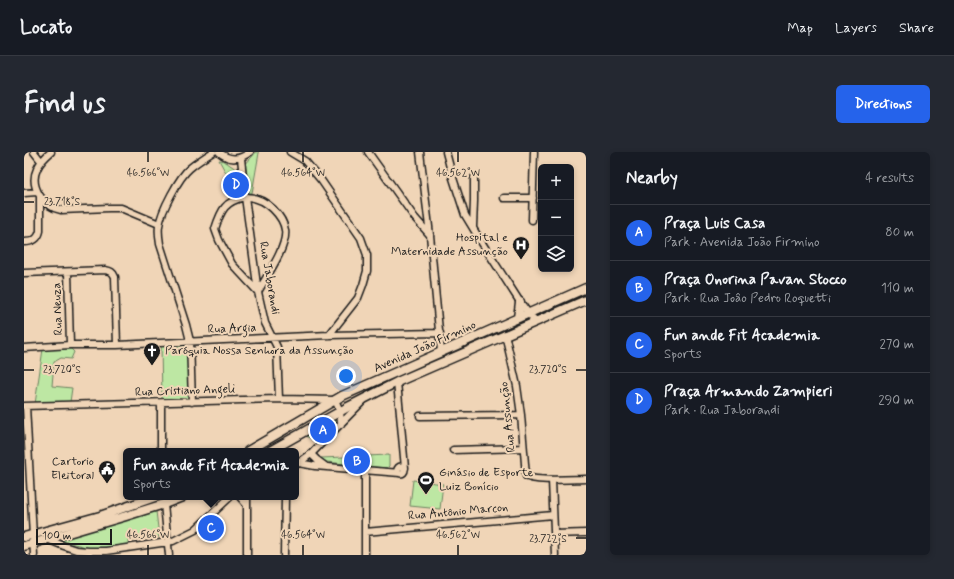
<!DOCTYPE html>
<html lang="en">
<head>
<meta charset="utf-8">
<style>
  :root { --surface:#171b24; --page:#242831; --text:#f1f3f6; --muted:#9ea1a6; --line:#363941; --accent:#2563eb }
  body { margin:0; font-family:Mynerve,sans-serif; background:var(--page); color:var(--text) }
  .controls { position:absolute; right:12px; top:12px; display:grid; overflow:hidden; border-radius:6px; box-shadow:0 2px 6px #0003 }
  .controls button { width:36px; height:36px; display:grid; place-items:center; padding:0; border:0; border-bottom:1px solid var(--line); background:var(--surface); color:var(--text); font:20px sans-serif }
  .scale { position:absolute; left:12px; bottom:10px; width:76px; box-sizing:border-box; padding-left:4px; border:2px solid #1c1c1c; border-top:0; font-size:11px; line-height:14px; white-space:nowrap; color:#1c1c1c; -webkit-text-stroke:3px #f0d5b7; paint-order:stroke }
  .you { position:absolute; left:322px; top:224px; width:14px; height:14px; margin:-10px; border:3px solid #fff; border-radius:50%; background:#1a73e8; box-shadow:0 0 0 6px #1a73e833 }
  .badge { display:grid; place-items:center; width:26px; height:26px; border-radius:50%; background:var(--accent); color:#fff; font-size:13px; font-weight:700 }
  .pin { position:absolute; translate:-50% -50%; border:2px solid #fff; box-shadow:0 1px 4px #0006 }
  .popup { position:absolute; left:99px; top:296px; width:176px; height:52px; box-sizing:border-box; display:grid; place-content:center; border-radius:6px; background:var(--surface); filter:drop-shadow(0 1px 3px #0005); font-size:13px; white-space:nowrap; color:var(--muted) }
  .popup b { font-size:15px; color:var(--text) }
  .popup::after { content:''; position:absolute; left:50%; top:100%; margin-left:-8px; border:8px solid transparent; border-top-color:var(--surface) }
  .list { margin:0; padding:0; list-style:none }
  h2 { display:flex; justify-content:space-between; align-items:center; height:52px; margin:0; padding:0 16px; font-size:17px }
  h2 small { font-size:13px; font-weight:400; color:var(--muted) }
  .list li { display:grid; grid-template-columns:26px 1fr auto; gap:12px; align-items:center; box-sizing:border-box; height:56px; padding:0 16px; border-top:1px solid var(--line) }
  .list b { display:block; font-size:15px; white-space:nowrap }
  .list p { margin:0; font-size:13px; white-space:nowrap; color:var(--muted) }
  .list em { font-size:13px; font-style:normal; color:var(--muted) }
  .icon { flex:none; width:22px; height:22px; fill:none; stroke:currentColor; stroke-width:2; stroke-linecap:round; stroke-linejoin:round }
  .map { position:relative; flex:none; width:562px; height:403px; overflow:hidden; border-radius:6px }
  header { display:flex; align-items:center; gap:24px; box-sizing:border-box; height:56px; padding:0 20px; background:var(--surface); border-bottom:1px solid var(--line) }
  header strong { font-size:19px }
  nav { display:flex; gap:22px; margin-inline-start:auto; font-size:14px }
  .intro { display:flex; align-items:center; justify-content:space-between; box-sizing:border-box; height:96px; padding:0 24px }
  h1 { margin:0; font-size:28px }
  .button { padding:10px 18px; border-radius:6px; background:var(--accent); color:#fff; font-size:14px; font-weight:700 }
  main { display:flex; gap:24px; padding:0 24px }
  aside { flex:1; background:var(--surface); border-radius:6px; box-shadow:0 2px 6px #0003 }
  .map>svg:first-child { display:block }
</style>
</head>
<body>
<header>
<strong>Locato</strong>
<nav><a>Map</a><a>Layers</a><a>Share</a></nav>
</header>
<div class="intro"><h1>Find us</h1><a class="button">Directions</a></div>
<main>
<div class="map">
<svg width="562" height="403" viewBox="0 0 562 403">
  <rect width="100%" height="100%" fill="#f0d5b7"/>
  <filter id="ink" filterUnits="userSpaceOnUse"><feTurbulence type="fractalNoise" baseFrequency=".025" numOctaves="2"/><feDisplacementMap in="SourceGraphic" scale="8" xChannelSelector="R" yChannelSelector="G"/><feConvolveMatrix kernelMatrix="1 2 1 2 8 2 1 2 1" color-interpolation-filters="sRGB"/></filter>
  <g filter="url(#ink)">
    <path fill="#bde7a3" stroke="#6c8260" d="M232 0H234L235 1 228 41H224L221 13Z
      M195 8C199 8 202 10 206 13 218 20 216 28 217 41H213Z
      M164 193V247H138L137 194Z
      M19 197H47L50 200 47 207 37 206 30 210 28 234 48 236 46 250 11 252Z
      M314 265 313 272 296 290 281 284Z
      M365 303V314L363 316 339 314 303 310 297 306Z
      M389 328 419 332 416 357 386 354Z
      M132 359 135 385 104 388V393L84 395 66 396 35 388Z"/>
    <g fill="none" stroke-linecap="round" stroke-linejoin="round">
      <g stroke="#1c1c1c" stroke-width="9">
        <path id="minor" d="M10 0 17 9
          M27 0C21 5 16 10 13 17 5 34 19 55 37 58L85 56H97L135 72
          M195 0C205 9 216 8 226 0
          M266 0 281 9 297 28 337 86 343 103V119L339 133 334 146 305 183
          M344 0 391 66 406 83
          M396 0 406 83 417 200
          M422 0 428 23 441 63 458 91 496 150 511 170
          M217 6 221 45 234 140 241 171 253 195 255 247
          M0 41 13 40
          M221 45C232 45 241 49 249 57 254 62 260 70 261 78 264 94 242 125 234 140L208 112 195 88 191 77C197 58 201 49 221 45Z
          M480 46H509
          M508 68 510 0
          M449 75 450 49V26
          M0 90C8 90 14 88 16 79V44
          M44 120 46 193
          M0 121 81 118C87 119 89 120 91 125L93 193
          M481 182 493 234 497 263 502 324C509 330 550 327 562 327
          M0 196 46 193H93L305 183 416 181
          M373 230 381 316
          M168 250 166 189 162 173 136 92C135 86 134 80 135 74 137 59 155 25 166 16 173 10 181 5 189 0
          M137 251V299
          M0 254 255 247 311 248 316 259 317 272
          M2 254 10 403
          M396 264 497 263
          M429 298 499 296
          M287 302 293 308 301 314
          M275 311 291 314 376 321
          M273 312 287 302 339 249
          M373.5 318a3.5 3.5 0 1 1 7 0a3.5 3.5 0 1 1-7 0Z
          M341 318V403
          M528 328 531 403
          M216 345 222 352
          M140 352 145 403
          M341 380 529 363
          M530 382 562 381
          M23 387 40 394 52 398 65 399H82L137 391 149 389 171 378 206 345
          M223 403V345
          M260 403 261 345"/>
      </g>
      <g stroke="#1c1c1c" stroke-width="11">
        <path id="major" d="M494 166 496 150
          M224 299 318 244 562 136
          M246 299 324 255 373 230 562 148
          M0 385 76 364 131 345
          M0 394 102 364 140 352 158 345"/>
      </g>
      <use href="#minor" stroke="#f0d5b7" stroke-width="6"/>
      <use href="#major" stroke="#f0d5b7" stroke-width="8"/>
    </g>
  </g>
  <path fill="none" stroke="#1c1c1c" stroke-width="1.5" d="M124 0V10M279 0V10M434 0V10M0 50H10M0 218H10M552 218H562M552 386H562M124 393V403M279 393V403M434 393V403"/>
  <defs>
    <g id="hospital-pin" transform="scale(0.9)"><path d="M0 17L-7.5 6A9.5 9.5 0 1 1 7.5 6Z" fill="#1c1c1c" stroke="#f0d5b7"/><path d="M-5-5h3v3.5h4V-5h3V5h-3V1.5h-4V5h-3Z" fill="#fff"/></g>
    <g id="church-pin" transform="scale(0.9)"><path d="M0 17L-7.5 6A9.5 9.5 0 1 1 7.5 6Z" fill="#1c1c1c" stroke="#f0d5b7"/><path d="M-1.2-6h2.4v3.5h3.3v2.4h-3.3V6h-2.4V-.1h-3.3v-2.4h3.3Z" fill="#fff"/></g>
    <g id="civic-pin" transform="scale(0.9)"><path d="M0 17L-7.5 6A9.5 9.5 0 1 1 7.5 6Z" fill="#1c1c1c" stroke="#f0d5b7"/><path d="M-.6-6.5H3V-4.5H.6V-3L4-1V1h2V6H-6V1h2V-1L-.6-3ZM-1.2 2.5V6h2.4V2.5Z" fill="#fff"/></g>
    <g id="stadium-pin" transform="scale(0.9)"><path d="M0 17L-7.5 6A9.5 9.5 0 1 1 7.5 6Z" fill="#1c1c1c" stroke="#f0d5b7"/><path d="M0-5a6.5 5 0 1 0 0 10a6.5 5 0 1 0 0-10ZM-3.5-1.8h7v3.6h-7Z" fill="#fff"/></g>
  </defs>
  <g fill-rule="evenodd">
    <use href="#hospital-pin" x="497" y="93"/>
    <use href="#church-pin" x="128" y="199"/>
    <use href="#civic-pin" x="83" y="317"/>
    <use href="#stadium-pin" x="402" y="328"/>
  </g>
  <g text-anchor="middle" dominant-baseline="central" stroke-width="4" stroke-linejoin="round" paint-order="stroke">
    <g font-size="12" fill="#1c1c1c" stroke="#f0d5b7" text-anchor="end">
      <text x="484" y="86">Hospital e<tspan x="484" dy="14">Maternidade Assunção</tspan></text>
      <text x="141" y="199" text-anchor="start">Paróquia Nossa Senhora da Assunção</text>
      <text x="70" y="310">Cartorio<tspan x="70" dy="14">Eleitoral</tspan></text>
      <text x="415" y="321" text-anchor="start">Ginásio de Esporte<tspan x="415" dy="14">Luiz Bonício</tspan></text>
    </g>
    <g font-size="12" fill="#1c1c1c" stroke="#f0d5b7">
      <text transform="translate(245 126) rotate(80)">Rua Jaborandi</text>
      <text transform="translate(34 157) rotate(-92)">Rua Neuza</text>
      <text transform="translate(208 177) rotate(-2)">Rua Argia</text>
      <text transform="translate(401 195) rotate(-24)">Avenida João Firmino</text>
      <text transform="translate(161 239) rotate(-2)">Rua Cristiano Angeli</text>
      <text transform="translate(484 265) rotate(-96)">Rua Assunção</text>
      <text transform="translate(434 360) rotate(-5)">Rua Antônio Marcon</text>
    </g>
  </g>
  <g font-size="10" text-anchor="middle" fill="#1c1c1c" stroke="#f0d5b7" stroke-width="4" stroke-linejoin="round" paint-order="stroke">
    <text x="124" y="24">46.566°W</text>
    <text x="279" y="24">46.564°W</text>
    <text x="434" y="24">46.562°W</text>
    <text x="38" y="53">23.718°S</text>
    <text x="38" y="221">23.720°S</text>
    <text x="524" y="221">23.720°S</text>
    <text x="124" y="386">46.566°W</text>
    <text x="279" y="386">46.564°W</text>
    <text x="434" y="386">46.562°W</text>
    <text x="524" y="390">23.722°S</text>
  </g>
</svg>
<div class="controls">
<button>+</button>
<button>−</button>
<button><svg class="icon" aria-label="layers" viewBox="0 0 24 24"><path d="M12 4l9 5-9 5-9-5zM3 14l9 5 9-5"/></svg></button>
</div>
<div class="scale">100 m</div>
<div class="you"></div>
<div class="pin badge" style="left:299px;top:278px">A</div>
<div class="pin badge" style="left:333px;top:309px">B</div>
<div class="pin badge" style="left:187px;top:376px">C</div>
<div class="popup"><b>Fun ande Fit Academia</b>Sports</div>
<div class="pin badge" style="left:212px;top:33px">D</div>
</div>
<aside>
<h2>Nearby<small>4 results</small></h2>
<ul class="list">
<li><span class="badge">A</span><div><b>Praça Luis Casa</b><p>Park · Avenida João Firmino</p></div><em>80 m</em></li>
<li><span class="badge">B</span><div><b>Praça Onorina Pavan Stocco</b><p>Park · Rua Joâo Pedro Roquetti</p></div><em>110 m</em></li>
<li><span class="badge">C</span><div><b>Fun ande Fit Academia</b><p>Sports</p></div><em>270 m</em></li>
<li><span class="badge">D</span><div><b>Praça Armando Zampieri</b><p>Park · Rua Jaborandi</p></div><em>290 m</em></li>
</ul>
</aside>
</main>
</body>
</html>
